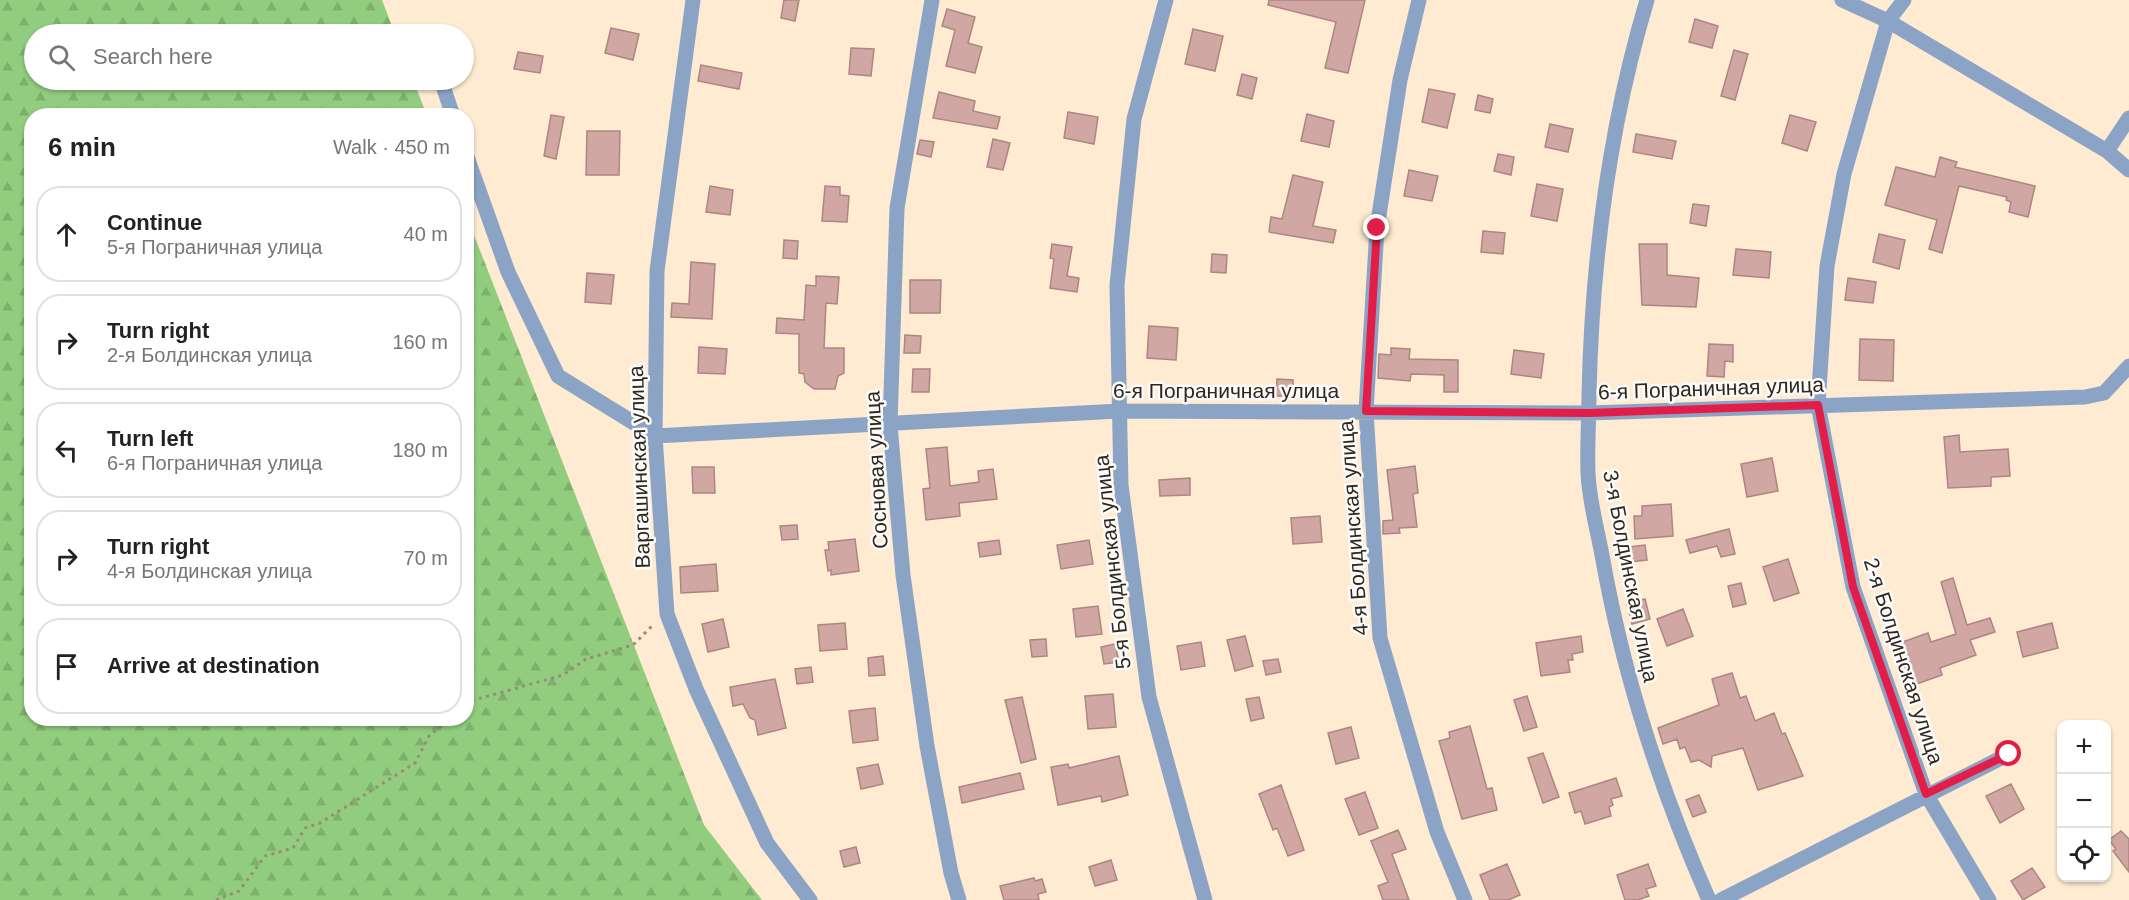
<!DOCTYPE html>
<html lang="en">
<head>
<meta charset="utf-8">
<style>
  :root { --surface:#fff; --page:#f6f6f6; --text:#222; --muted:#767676; --line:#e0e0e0 }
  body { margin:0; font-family:Arial,sans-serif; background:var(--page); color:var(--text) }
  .controls { position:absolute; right:18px; bottom:18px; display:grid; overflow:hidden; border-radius:12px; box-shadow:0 2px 4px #0004 }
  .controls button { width:54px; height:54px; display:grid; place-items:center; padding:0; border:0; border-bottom:2px solid var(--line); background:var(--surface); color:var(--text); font:30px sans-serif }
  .stop { position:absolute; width:18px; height:18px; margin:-14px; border:4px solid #e11d48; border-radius:50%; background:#fff }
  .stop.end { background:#e11d48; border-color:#fff; box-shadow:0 2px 6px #0008 }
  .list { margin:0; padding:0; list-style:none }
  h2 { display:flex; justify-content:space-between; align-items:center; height:78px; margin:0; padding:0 24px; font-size:26px }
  h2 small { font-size:20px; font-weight:400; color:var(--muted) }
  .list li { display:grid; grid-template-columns:39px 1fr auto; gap:18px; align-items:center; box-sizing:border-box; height:96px; margin:0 12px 12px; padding:0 12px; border:2px solid var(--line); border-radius:24px }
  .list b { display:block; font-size:22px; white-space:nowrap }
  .list p { margin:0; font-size:20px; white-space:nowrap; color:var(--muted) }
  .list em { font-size:20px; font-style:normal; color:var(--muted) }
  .icon { flex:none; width:33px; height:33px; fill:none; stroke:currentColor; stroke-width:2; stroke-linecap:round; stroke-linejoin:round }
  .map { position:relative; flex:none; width:2129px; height:900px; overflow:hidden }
  .search { position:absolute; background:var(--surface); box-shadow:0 2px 4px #0004; left:24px; top:24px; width:450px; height:66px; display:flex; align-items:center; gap:15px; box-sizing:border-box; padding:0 21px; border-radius:33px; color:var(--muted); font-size:22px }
  .panel { position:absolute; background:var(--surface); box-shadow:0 2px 4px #0004; left:24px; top:108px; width:450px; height:618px; border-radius:24px }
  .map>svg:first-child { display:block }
</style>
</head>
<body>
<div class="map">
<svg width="2129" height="900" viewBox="0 0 2129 900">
  <defs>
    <pattern id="forest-firs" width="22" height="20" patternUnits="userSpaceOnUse" patternTransform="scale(1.5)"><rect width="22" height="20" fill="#92cd7f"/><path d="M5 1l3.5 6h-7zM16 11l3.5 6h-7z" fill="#7eb06d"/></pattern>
  </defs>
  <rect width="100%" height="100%" fill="#feebd1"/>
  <path fill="url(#forest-firs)" d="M0 0H382L395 34H34V80H413L427 115 32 116V718H466L467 217 704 825 762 900H0Z"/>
  <path fill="#d0a7a3" stroke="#ad8582" stroke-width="1.5" d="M784 0H799L795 21 781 18Z
    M1269 0H1365L1348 73 1325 68 1336 22 1268 5Z
    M947 9 975 17 968 43 982 47 975 73 946 66 955 30 942 26Z
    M1695 19 1718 26 1712 48 1689 42Z
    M611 28 639 34 633 60 605 53Z
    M1193 29 1223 36 1215 71 1185 64Z
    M851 48 874 49 871 76 849 74Z
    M1734 50 1748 54 1735 100 1721 96Z
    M518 52 543 56 540 73 514 69Z
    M701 65 742 73 739 89 698 81Z
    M1242 74 1257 78 1252 99 1237 95Z
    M1429 89 1455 94 1447 128 1422 122Z
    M939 92 975 101 973 111 1000 117 997 129 933 118Z
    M1478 95 1493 99 1490 113 1475 110Z
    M1068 112 1098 117 1094 144 1064 138Z
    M1307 114 1334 121 1329 147 1301 141Z
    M551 115 564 117 556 159 544 156Z
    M1790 115 1816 122 1807 151 1782 143Z
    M1550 124 1573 129 1568 152 1545 147Z
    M587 131H620L619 175H586Z
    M1636 134 1676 141 1672 159 1633 152Z
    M993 139 1010 143 1003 170 987 167Z
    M920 140 934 142 931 157 917 154Z
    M1498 154 1514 157 1511 175 1494 171Z
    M1940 157 1957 162 1955 167 2035 186 2028 217 2009 212 2011 202 2006 200 2007 197 1959 186 1942 253 1929 249 1937 220 1885 205 1896 167 1935 177Z
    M1409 170 1438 176 1432 201 1404 196Z
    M1293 175 1323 182 1313 226 1336 230 1333 243 1269 232 1271 217 1282 219Z
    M1537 184 1563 189 1557 221 1531 216Z
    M710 186 733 190 730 215 706 212Z
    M825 186 840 187V195L849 196 847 222 822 221Z
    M1693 204 1709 206 1706 226 1690 223Z
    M1483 231 1505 233 1503 254 1481 252Z
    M1879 234 1905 240 1899 269 1873 262Z
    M784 240 798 241 797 259 783 258Z
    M1052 244 1072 247 1067 276 1079 278 1077 292 1050 288 1054 259 1050 258Z
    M1639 244H1667V275L1699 278 1696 307 1642 305Z
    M1736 249 1771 252 1769 278 1733 275Z
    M1212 254 1227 255 1226 273 1211 272Z
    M691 262 715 264 712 319 671 317 672 303 689 304Z
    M587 273 614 275 611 304 585 302Z
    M816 276 839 277 837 304 826 303 824 348H844V373L838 376 835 389H814L805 382 804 374 799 373V334L776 333 777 318 804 320 806 285 816 286Z
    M1848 278 1876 282 1873 303 1845 300Z
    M910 280H941L940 313H910Z
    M1149 326 1178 328 1176 360 1147 358Z
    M905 335 921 336 920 353H904Z
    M1860 339 1894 340 1893 381 1859 380Z
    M1709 344 1733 345V362L1725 361 1724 377 1707 376Z
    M699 347 727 349 725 374 698 373Z
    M1391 348 1410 349 1409 359 1458 360V392H1444V375L1411 374 1410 381 1378 378 1379 354 1391 355Z
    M1514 350 1544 354 1541 378 1511 374Z
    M913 369H930L929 392H912Z
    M1277 379 1293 380V396H1276Z
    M1959 435 1960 452 2008 449 2010 476 1991 477V486L1948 488 1944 437Z
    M947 447 950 486 979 482 978 471 993 469 997 499 959 503 960 516 926 520 923 489 930 488 926 449Z
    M1772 458 1778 491 1747 497 1741 464Z
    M1415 466 1418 493 1413 494 1417 527 1399 528 1400 533 1383 534V521L1393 520 1387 470Z
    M692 467H714L715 493H693Z
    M1190 478V495L1160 496 1159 480Z
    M1671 504 1673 536 1635 539 1634 516H1642V506Z
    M1320 516 1322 542 1293 544 1291 518Z
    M797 525 798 539 782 540 780 526Z
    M1729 529 1735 554 1721 557 1717 546 1690 553 1686 540Z
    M855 539 859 571 831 575V570L828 571 825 550H829L828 542Z
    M999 540 1001 554 980 557 978 543Z
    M1089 540 1093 564 1061 569 1057 545Z
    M1645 545 1647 560 1621 563 1620 548Z
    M1788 559 1799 593 1774 601 1763 567Z
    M716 564 718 591 681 593 680 567Z
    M1953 578 1967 625 1990 618 1995 632 1970 640 1976 655 1940 668 1942 675 1911 686 1897 644 1928 633 1931 642 1956 634 1941 582Z
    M1741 583 1746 604 1733 607 1728 586Z
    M1645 599 1650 619 1632 624 1627 604Z
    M1098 606 1102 634 1076 637 1073 609Z
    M1683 609 1693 636 1667 646 1657 619Z
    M723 619 729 647 708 652 702 624Z
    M845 623 847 649 820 651 818 625Z
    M2052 623 2058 648 2023 657 2017 632Z
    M1245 636 1253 666 1235 671 1227 640Z
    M1581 636 1583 652 1572 654 1573 660H1568L1570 672 1541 676 1536 643Z
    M1046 639 1047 656 1032 657 1030 640Z
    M1201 642 1205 666 1181 670 1177 646Z
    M1115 644 1119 662 1104 664 1101 647Z
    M883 656 885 675 869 676 868 658Z
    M1278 659 1281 672 1266 675 1263 661Z
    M811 667 813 682 797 684 795 669Z
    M1732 673 1740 698 1746 696 1755 721 1774 713 1782 734 1785 733 1803 776 1758 790 1743 748 1712 756 1711 767 1699 760 1691 762 1685 747 1680 749 1677 739 1663 744 1658 728 1719 705 1712 679Z
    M775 679 786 728 758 735 755 720 750 718 743 704 733 706 730 687Z
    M1113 694 1116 727 1088 729 1085 696Z
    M1527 696 1537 727 1524 731 1514 700Z
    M1022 697 1036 759 1021 763 1005 700Z
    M1259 697 1264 718 1251 721 1246 699Z
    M875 708 878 740 853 743 849 711Z
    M1470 726 1487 789 1492 788 1497 810 1462 819 1439 741 1450 738 1449 732Z
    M1351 727 1359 758 1336 764 1328 733Z
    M1543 753 1559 797 1543 803 1528 758Z
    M1119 756 1128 795 1102 802 1101 796 1058 805 1051 767 1068 764 1069 768Z
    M878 764 883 784 861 789 857 768Z
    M1020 773 1024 789 962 803 959 787Z
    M1616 778 1622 796 1611 799 1613 805 1609 807 1611 816 1585 824 1581 811 1575 813 1569 793Z
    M2011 784 2024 809 2000 823 1986 796Z
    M1281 785 1304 850 1288 856 1277 828 1273 830 1259 794Z
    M1365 792 1378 828 1359 835 1345 799Z
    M1699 795 1706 812 1693 817 1686 800Z
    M1398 830 1406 849 1392 854 1409 900H1383L1378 886 1388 882 1371 841Z
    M2121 831 2129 839V872L2113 851 2116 849 2109 840Z
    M856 847 860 863 844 867 840 851Z
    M1111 860 1117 880 1095 886 1089 867Z
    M1507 864 1520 895 1508 900H1490L1480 875Z
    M1648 864 1656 886 1646 889 1649 896 1638 900H1625L1617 875Z
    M2032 868 2045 887 2023 900 2011 881Z
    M1034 878 1035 881 1042 879 1046 892 1038 894 1039 900H1004L1000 886Z"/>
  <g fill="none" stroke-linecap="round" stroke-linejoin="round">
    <path stroke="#998b78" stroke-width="3" stroke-dasharray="3 4.5" stroke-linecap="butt" d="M466 706 474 700 563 675 586 659 633 645 652 626
      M216 900 239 891 265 856 293 848 305 828 320 823 415 763 429 736 451 718"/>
    <path stroke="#8ba4c5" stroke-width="15" d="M693 0 657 271 655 436 667 614 696 689 767 843 810 900
      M932 0 897 208 890 425 903 575 927 746 951 873 959 900
      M1166 0 1134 119 1117 285 1121 485 1149 697 1205 900
      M1419 0 1400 80 1377 228 1366 411 1380 638 1437 832 1465 900
      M1647 0C1609 127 1592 261 1589 394 1589 420 1587 446 1588 473 1589 500 1597 528 1602 555 1623 675 1660 789 1709 900
      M1842 0 1888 21 2107 151 2129 170
      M1904 0 1888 21 1844 174 1827 266 1818 405 1853 587 1926 794 1989 900
      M441 80 453 116
      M2107 151 2129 118
      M466 154 508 272 558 376 655 436 1119 411 1589 413 2085 397 2104 393 2129 366
      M1721 900 2009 754"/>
  </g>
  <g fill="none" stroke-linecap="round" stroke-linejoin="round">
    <path stroke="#e11d48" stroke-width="8" d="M1377 228 1366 411 1589 413 1818 405 1853 587 1926 794 2009 754"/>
  </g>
  <g text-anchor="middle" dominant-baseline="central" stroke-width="5" stroke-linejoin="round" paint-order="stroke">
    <g font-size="21" fill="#2f271b" stroke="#fbfbfb">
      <text transform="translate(1711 388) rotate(-2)">6-я Пограничная улица</text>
      <text x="1226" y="390">6-я Пограничная улица</text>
      <text transform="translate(639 467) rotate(-92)">Варгашинская улица</text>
      <text transform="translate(876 470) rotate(-93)">Сосновая улица</text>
      <text transform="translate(1353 528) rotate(-94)">4-я Болдинская улица</text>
      <text transform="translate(1112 562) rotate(-96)">5-я Болдинская улица</text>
      <text transform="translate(1631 576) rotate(79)">3-я Болдинская улица</text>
      <text transform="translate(1904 661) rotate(72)">2-я Болдинская улица</text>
    </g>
  </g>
</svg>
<div class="controls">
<button>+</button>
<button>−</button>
<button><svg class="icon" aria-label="locate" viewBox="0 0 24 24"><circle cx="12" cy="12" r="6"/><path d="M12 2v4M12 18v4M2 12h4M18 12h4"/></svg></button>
</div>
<div class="stop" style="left:2009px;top:754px"></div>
<div class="stop end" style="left:1377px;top:228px"></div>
<div class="search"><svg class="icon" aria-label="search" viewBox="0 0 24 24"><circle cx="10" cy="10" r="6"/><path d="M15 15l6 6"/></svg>Search here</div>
<section class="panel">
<h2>6 min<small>Walk · 450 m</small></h2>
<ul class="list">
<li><svg class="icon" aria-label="ahead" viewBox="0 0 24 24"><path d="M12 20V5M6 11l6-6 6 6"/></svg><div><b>Continue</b><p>5-я Пограничная улица</p></div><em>40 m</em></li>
<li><svg class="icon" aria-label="right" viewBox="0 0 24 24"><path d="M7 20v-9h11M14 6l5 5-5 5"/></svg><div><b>Turn right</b><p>2-я Болдинская улица</p></div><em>160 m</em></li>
<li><svg class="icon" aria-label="left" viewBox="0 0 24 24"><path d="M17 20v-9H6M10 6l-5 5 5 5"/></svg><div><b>Turn left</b><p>6-я Пограничная улица</p></div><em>180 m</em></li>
<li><svg class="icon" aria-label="right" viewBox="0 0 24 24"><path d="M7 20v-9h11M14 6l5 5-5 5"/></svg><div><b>Turn right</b><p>4-я Болдинская улица</p></div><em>70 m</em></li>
<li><svg class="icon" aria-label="arrive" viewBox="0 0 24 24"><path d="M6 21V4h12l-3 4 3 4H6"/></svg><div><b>Arrive at destination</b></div></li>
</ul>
</section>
</div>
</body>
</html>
